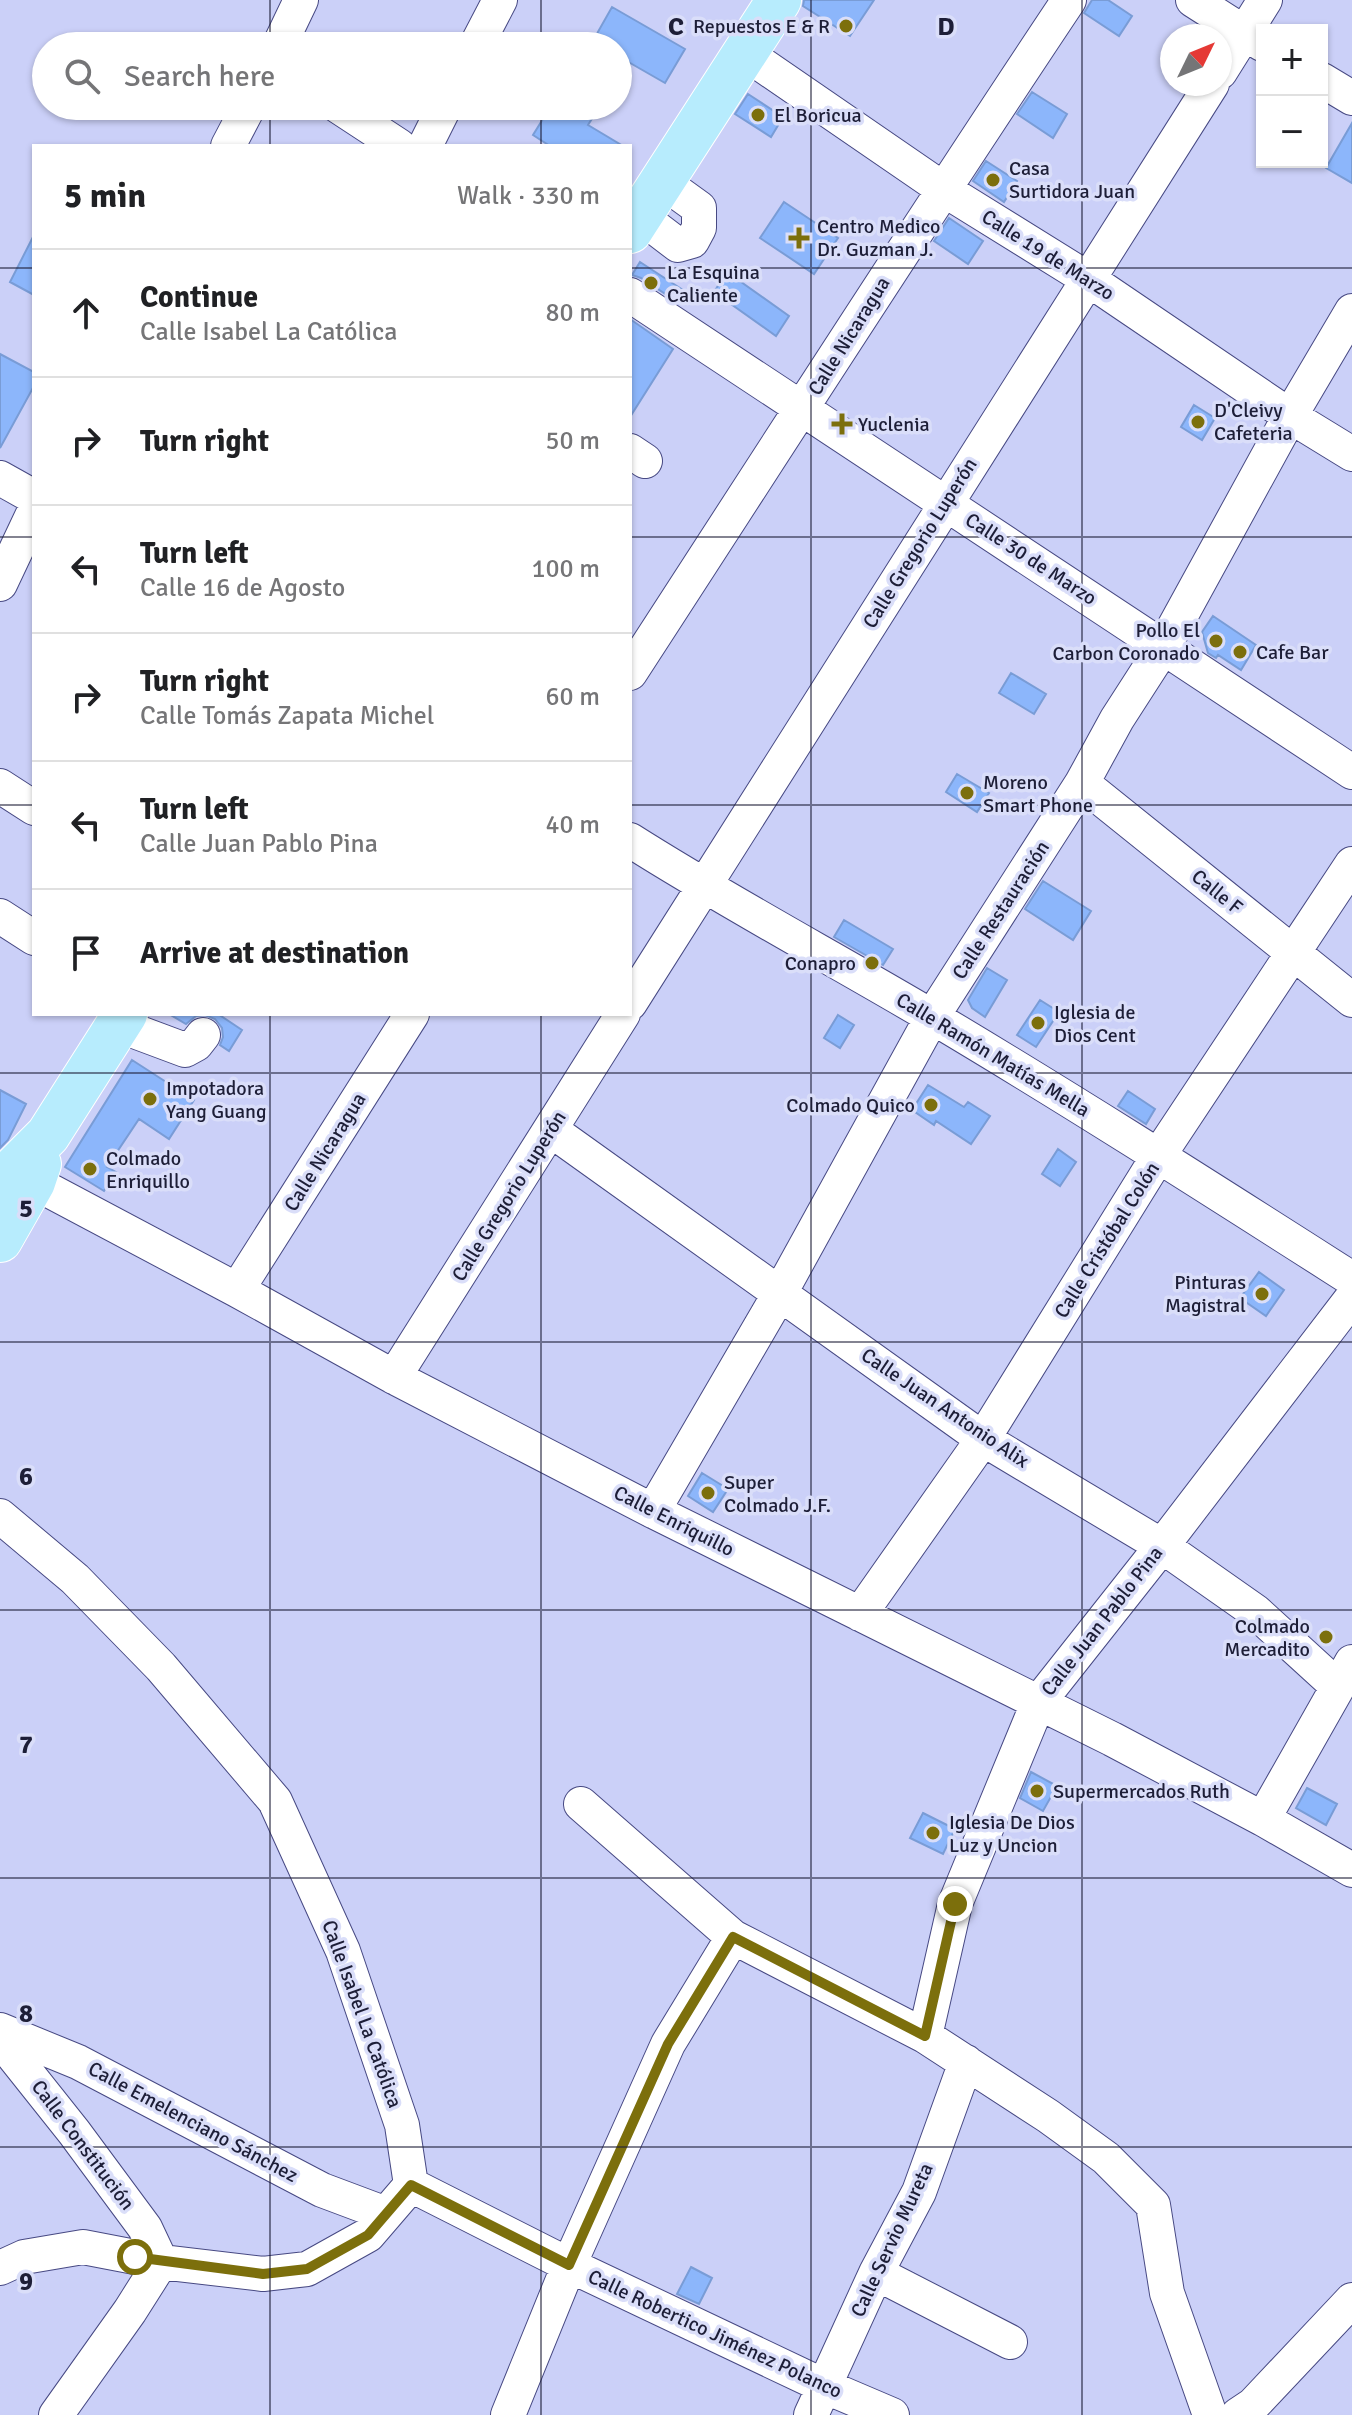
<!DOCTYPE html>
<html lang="en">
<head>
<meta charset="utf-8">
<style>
  :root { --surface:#fff; --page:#f6f6f6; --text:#202124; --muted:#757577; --line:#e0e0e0 }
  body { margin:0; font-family:Signika,sans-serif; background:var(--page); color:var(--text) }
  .controls { position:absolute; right:24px; top:24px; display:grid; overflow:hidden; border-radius:0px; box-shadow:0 2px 6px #0004 }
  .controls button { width:72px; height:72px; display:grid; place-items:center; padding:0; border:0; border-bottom:2px solid var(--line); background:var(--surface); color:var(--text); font:40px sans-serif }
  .compass { position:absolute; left:1160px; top:24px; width:72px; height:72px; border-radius:50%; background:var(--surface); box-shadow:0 2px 6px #0004; rotate:47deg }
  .stop { position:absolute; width:24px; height:24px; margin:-18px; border:6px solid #7c6f0c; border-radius:50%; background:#fff }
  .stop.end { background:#7c6f0c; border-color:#fff; box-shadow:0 2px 8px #0008 }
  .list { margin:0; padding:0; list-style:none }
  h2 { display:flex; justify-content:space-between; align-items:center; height:104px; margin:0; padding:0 32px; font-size:34px }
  h2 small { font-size:26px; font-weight:400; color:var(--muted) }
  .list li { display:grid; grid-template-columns:52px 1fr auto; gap:24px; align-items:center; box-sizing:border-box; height:128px; padding:0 32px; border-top:2px solid var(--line) }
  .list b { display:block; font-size:30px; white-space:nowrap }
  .list p { margin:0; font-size:26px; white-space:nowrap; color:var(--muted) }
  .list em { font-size:26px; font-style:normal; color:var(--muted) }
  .icon { flex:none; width:44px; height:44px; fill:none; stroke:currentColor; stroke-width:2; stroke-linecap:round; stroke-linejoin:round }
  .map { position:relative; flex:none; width:1352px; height:2415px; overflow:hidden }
  .search { position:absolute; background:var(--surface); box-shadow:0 2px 6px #0004; left:32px; top:32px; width:600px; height:88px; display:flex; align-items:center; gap:20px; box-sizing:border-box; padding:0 28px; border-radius:44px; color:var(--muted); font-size:30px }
  .panel { position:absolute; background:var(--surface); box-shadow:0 2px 6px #0004; left:32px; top:144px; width:600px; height:872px; border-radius:0px }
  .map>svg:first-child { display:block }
</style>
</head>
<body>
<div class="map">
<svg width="1352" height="2415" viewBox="0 0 1352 2415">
  <rect width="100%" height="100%" fill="#cbd0f8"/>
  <path fill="#8cb6fb" stroke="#799cd6" stroke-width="2" d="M804 0H874L850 36 803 6Z
    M1092 0H1108L1132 16 1119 36 1084 13Z
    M612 7 685 49 665 83 618 56V46H590Z
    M1032 92 1067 114 1053 138 1017 114Z
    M748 94 783 117 771 137 735 114Z
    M551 106H600L588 125 623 146H550L533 135Z
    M1352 123V183L1326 168Z
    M986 161 1017 181 1004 202 973 181Z
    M784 202 838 238 814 274 760 238Z
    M949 218 983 241 968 264 934 241Z
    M34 235V295L10 282Z
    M640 262 686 292 679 303 641 278 632 275Z
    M727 272 789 316 776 336 714 292Z
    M630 319 673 349 630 417Z
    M0 354 34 372V386L0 448Z
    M1194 405 1215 418 1202 440 1181 427Z
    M1213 616 1256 645 1241 670 1218 655 1216 658 1208 653 1202 632Z
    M1011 673 1046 694 1034 714 999 693Z
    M957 774 989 793 977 812 946 792Z
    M1043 881 1091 911 1073 940 1025 909Z
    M844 920 893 949 883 965 834 937Z
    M987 968 1007 980 985 1017 972 1008 968 1000Z
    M1040 1000 1059 1012 1036 1047 1017 1035Z
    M169 1014H218L242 1030 229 1051 220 1045 223 1037 222 1028 215 1019 205 1015 196 1016 186 1024Z
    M838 1015 854 1025 840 1048 824 1038Z
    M132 1060 194 1100 169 1139 139 1119 107 1167 116 1172 104 1191 65 1167Z
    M928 1085 964 1107 968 1102 990 1116 971 1144 936 1121 934 1125 912 1110Z
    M0 1090 26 1104 8 1140 0 1148Z
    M1128 1091 1155 1109 1146 1124 1118 1106Z
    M1058 1149 1076 1162 1060 1186 1042 1174Z
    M1259 1272 1284 1290 1266 1316 1240 1298Z
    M702 1473 728 1489 713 1512 688 1496Z
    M1031 1772 1057 1786 1043 1811 1020 1798Z
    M1307 1788 1337 1804 1326 1825 1296 1808Z
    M923 1813 955 1829 943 1854 910 1838Z
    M691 2267 712 2278 699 2304 677 2294Z"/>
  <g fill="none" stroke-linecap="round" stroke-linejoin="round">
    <g stroke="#474983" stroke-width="36">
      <path id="minor" d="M1193 0 1262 44
        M279 46 301 0
        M476 46 500 0
        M745 53 943 189 1088 279 1290 416 1352 454
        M1220 72 1265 0
        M1322 80 1352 98
        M338 106 399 146
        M228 146 249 106
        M425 146 445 106
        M640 216 678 245 692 241 699 228V208L663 182
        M630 295 1352 772
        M630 451 645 461
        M0 478 34 497
        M0 584 34 512
        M630 673C776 448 920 223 1069 0
        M1082 783 1352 1000
        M0 786 34 808
        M630 840C729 903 833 958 934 1018 1075 1102 1214 1191 1352 1279
        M0 916 34 938
        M630 1003 1212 84
        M118 1025 185 1050 196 1044 203 1035
        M551 1130 983 1439 1162 1546 1256 1612 1337 1686
        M11 1170 237 1290 394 1377 653 1511 1112 1739 1263 1819 1352 1870
        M237 1290 412 1014
        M394 1377 623 1014
        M653 1511 780 1293 932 1017 1082 783 1117 719 1164 646 1290 416 1352 311
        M0 1516 75 1579 161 1667 275 1801 343 1951 402 2125 411 2185
        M860 1614 983 1439 1159 1155 1352 864
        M581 1804 733 1937 925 2036 1048 2116 1106 2158 1153 2205 1167 2293 1210 2415
        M1263 1819 1352 1662
        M0 2030 78 2062 322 2190 386 2214
        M925 2036 955 1904 1038 1703 1162 1546 1352 1298
        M0 2039 74 2132 145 2228 161 2262
        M411 2185 569 2265 824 2386 892 2415
        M0 2268 24 2257 83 2247 161 2262 263 2274 307 2269 368 2235 411 2185
        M876 2273 1010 2342
        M56 2415 130 2311 161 2262
        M508 2415 569 2265 668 2044 733 1937
        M811 2415 876 2273 919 2192 966 2062
        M1238 2415 1253 2405 1352 2300"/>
    </g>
    <g stroke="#fff" stroke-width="46">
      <path id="major" d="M630 231 779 0
        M0 1190 12 1171 48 1135 125 1014
        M0 1240 33 1182 39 1164"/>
    </g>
    <use href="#minor" stroke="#fff" stroke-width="34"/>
    <use href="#major" stroke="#b7ecfd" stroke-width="44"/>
  </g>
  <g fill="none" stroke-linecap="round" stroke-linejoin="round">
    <path stroke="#7c6f0c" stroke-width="10" d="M135 2257 263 2274 307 2269 368 2235 411 2185 569 2265 668 2044 733 1937 925 2036 955 1904"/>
  </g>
  <path fill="none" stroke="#1d1e37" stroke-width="2" stroke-opacity="0.55" d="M270 0V46M541 0V46M811 0V2415M1082 0V2415M270 106V146M541 106V146M0 268H34M630 268H1352M0 537H34M630 537H1352M0 805H34M630 805H1352M270 1014V2415M541 1014V2415M0 1073H1352M0 1342H1352M0 1610H1352M0 1878H1352M0 2147H1352"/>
  <g fill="#7c6f0c" stroke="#dadef9" stroke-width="3">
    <circle cx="846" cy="26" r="8"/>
    <circle cx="758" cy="115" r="8"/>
    <circle cx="993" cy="180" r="8"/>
    <path d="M795 226h8v8h8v8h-8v8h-8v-8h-8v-8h8z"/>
    <circle cx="651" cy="283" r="8"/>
    <circle cx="1198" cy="422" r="8"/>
    <path d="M838 412h8v8h8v8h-8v8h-8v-8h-8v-8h8z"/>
    <circle cx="1216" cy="641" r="8"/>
    <circle cx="1240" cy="652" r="8"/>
    <circle cx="967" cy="793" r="8"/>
    <circle cx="872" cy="963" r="8"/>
    <circle cx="1038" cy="1023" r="8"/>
    <circle cx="150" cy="1099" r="8"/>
    <circle cx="931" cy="1105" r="8"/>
    <circle cx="90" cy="1169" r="8"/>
    <circle cx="1262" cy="1294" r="8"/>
    <circle cx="708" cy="1493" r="8"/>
    <circle cx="1326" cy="1637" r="8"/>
    <circle cx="1037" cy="1791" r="8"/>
    <circle cx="933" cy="1833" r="8"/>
  </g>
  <g text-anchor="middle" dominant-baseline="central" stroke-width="7" stroke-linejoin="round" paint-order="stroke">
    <g font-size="20" fill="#1d1e37" stroke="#dadef9" text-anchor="start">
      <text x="830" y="26" text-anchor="end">Repuestos E &amp; R</text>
      <text x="774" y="115">El Boricua</text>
      <text x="1009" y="168">Casa<tspan x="1009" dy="23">Surtidora Juan</tspan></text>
      <text x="817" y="226">Centro Medico<tspan x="817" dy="23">Dr. Guzman J.</tspan></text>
      <text x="667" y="272">La Esquina<tspan x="667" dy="23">Caliente</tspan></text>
      <text x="1214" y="410">D'Cleivy<tspan x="1214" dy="23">Cafeteria</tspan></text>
      <text x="858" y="424">Yuclenia</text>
      <text x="1200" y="630" text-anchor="end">Pollo El<tspan x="1200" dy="23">Carbon Coronado</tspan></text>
      <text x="1256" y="652">Cafe Bar</text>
      <text x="983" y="782">Moreno<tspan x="983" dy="23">Smart Phone</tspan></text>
      <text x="856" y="963" text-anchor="end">Conapro</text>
      <text x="1054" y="1012">Iglesia de<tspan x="1054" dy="23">Dios Cent</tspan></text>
      <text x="166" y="1088">Impotadora<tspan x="166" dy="23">Yang Guang</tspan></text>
      <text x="915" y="1105" text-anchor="end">Colmado Quico</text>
      <text x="106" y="1158">Colmado<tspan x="106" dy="23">Enriquillo</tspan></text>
      <text x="1246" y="1282" text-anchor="end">Pinturas<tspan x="1246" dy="23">Magistral</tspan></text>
      <text x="724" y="1482">Super<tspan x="724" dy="23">Colmado J.F.</tspan></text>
      <text x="1310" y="1626" text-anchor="end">Colmado<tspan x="1310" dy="23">Mercadito</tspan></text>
      <text x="1053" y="1791">Supermercados Ruth</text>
      <text x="949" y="1822">Iglesia De Dios<tspan x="949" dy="23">Luz y Uncion</tspan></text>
    </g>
    <g font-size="20" fill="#1d1e37" stroke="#dadef9">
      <text transform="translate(1048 255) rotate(32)">Calle 19 de Marzo</text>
      <text transform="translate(849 336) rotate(-58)">Calle Nicaragua</text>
      <text transform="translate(920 543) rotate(-58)">Calle Gregorio Luperón</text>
      <text transform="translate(1031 559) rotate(33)">Calle 30 de Marzo</text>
      <text transform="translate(1217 892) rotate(39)">Calle F</text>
      <text transform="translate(1001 910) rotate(-57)">Calle Restauración</text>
      <text transform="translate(993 1055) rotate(31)">Calle Ramón Matías Mella</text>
      <text transform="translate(325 1152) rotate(-58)">Calle Nicaragua</text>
      <text transform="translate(509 1196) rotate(-58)">Calle Gregorio Luperón</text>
      <text transform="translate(1107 1240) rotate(-58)">Calle Cristóbal Colón</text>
      <text transform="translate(945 1408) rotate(34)">Calle Juan Antonio Alix</text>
      <text transform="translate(674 1521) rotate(27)">Calle Enriquillo</text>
      <text transform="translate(1102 1621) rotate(-52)">Calle Juan Pablo Pina</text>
      <text transform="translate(362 2014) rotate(70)">Calle Isabel La Católica</text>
      <text transform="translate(193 2122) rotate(28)">Calle Emelenciano Sánchez</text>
      <text transform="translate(83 2145) rotate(53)">Calle Constitución</text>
      <text transform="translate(892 2240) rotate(-65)">Calle Servio Mureta</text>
      <text transform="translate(715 2334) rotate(25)">Calle Robertico Jiménez Polanco</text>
    </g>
  </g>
  <g font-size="26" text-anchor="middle" font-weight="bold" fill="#1d1e37" stroke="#dadef9" stroke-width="7" stroke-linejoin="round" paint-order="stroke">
    <text x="676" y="35">C</text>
    <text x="946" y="35">D</text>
    <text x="26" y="1217">5</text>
    <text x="26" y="1485">6</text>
    <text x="26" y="1753">7</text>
    <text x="26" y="2022">8</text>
    <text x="26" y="2290">9</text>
  </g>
</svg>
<div class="controls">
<button>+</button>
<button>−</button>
</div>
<svg class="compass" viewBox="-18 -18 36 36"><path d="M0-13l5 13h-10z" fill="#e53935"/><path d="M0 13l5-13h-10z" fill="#757577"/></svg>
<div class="stop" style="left:135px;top:2257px"></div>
<div class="stop end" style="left:955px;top:1904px"></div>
<div class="search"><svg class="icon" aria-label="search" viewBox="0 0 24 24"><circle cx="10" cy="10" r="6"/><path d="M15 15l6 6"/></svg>Search here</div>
<section class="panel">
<h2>5 min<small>Walk · 330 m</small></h2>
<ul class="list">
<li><svg class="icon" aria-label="ahead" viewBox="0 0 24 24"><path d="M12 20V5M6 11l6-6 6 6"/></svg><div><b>Continue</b><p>Calle Isabel La Católica</p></div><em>80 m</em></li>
<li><svg class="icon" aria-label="right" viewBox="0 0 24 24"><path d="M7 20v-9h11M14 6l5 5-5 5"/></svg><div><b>Turn right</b></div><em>50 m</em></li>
<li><svg class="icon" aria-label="left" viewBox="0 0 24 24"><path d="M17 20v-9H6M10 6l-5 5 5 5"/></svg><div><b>Turn left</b><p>Calle 16 de Agosto</p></div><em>100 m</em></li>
<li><svg class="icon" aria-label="right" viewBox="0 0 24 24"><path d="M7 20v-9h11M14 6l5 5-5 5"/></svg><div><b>Turn right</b><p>Calle Tomás Zapata Michel</p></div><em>60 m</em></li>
<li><svg class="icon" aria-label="left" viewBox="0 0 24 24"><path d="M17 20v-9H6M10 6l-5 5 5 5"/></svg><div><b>Turn left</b><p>Calle Juan Pablo Pina</p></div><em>40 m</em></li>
<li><svg class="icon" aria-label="arrive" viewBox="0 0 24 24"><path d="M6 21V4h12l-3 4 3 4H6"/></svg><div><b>Arrive at destination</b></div></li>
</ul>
</section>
</div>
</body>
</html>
